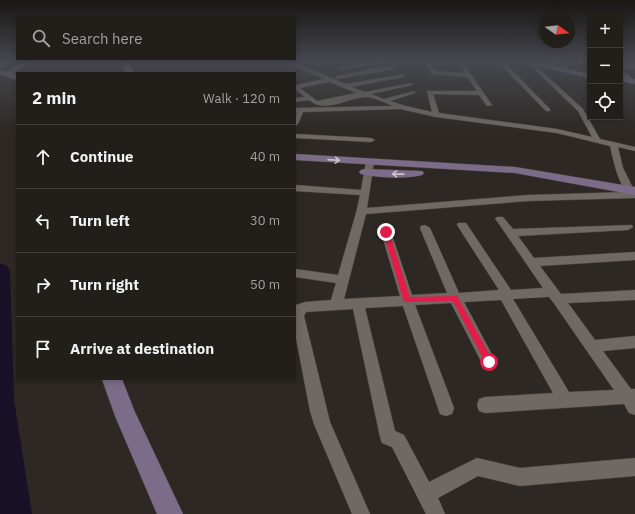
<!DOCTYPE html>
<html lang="en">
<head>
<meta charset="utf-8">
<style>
  :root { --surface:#221e1a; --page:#2a2723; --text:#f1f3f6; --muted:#a2a2a2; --line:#3f3c39 }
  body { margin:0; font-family:"IBM Plex Sans",sans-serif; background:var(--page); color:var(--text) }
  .controls { position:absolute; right:12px; top:12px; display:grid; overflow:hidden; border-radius:0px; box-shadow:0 2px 6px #0003 }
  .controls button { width:36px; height:36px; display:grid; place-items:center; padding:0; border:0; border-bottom:1px solid var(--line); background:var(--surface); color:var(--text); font:20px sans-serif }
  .compass { position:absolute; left:539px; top:12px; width:36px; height:36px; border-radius:50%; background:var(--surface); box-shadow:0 2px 6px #0003; rotate:104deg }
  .stop { position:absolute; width:12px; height:12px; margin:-9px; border:3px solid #e11d48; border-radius:50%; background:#fff }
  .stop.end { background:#e11d48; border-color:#fff; box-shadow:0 1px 4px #0008 }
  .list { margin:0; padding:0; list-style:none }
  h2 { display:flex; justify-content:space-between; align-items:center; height:52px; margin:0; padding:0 16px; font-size:17px }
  h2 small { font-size:13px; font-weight:400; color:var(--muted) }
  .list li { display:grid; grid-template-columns:26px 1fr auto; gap:12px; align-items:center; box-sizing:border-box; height:64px; padding:0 16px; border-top:1px solid var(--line) }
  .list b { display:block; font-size:15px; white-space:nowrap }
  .list em { font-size:13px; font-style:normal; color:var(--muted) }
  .icon { flex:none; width:22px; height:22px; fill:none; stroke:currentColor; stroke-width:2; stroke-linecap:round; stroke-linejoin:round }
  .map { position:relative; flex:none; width:635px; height:514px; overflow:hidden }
  .search { position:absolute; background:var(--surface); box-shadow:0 2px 6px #0003; left:16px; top:16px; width:280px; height:44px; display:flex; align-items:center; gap:10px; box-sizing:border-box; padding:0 14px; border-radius:0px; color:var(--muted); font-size:15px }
  .panel { position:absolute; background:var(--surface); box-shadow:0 2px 6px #0003; left:16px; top:72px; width:280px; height:308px; border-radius:0px }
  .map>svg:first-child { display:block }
</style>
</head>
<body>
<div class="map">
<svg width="635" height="514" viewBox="0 0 635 514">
  <rect width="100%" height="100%" fill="#2d2823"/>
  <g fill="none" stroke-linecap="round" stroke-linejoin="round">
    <path fill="#181127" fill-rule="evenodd" d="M0 263 7 266 10 271 14 400 32 514H0Z"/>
    <g stroke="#4a4642" stroke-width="1">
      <path id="street" d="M26 61H32L9 75 4 74Z
        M283 61H290L346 84 405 74V76L403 77 351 87 365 92 412 83V85L371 94 384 99 415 91V93L390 101 406 106 432 112 427 91H477L467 77 432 74 424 61H429L436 71 465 73 457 61H462L492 105 487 106 479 95 433 94 439 113 557 129 592 137 578 111 529 64 505 63 550 109V111H546L499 63 496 61H542L544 62V64H534L583 109 600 139 635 147V151L618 147 623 168 634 190 631 192H635V198L528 201 366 214 344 299 400 296 381 232 386 229 391 232 412 295 447 293 420 228 421 226 425 225 430 228 459 293 499 290 457 225 458 223H466L511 290 543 288 497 221 495 219 497 217H503L513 229 632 225 633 227 628 230 518 236 534 258 635 252V260L540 266 561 294 635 290V300L568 303 595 340 635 336V348L603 351 631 389H635V415L629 413 624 404 485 413 479 411 477 405 479 399 485 397 553 393 501 300 464 302 496 362 494 367 489 369 484 367 451 303 415 305 454 408 452 414 446 416 440 414 438 408 403 306 365 308 395 431 404 435 429 482 477 458 520 468 635 458V476L520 486 478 476 438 498 445 514H426L392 447 382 443 380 437 353 309 306 312 304 316 330 422 370 514H352L314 424 310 411 295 333 296 305 305 302 331 300 336 283 295 277V269L338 275 356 213 360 195 295 191V185L361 190 366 162 370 160 374 162 367 208 528 195 629 192C618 187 613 157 610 146L557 133 436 117 400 109 303 112 298 124 295 126V116L297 112H295V108L393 106C385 103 374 97 366 97 346 98 326 114 309 100L295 102V98L305 97 295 89V85L324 79ZM330 82 356 93 317 101 300 88ZM549 297 553 302 614 390 569 392 513 299Z
        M375 61 378 63 377 64 340 70 337 68Z
        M557 61H562L568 68 567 69H563Z
        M582 61H587L590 65V70Z
        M620 64 635 65V69L620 68Z
        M380 67H393L396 69 337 79 334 77Z
        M620 69 635 80V83H632L620 74Z
        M295 134 371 138 375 140 371 142 295 138Z"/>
    </g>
    <g stroke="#4a4642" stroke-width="1">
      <path id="secondary" d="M121 61H127L134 73H126Z
        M516 61H529L590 74V78Z
        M0 70 17 75V80L0 74Z
        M620 77 635 80V84L620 81Z
        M295 154 515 167 635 187V195L515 173 295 160Z
        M365 169 422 171 424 173 422 175C406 179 377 178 361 174L359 172 361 170Z
        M102 379H122L134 410 183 514H157L115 416Z"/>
    </g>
    <g stroke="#4a4642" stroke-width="1">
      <path id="primary" d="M3 61H13L0 68V63Z"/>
    </g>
    <use href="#street" fill="#706963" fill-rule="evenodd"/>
    <use href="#secondary" fill="#7c6c8a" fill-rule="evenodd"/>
    <use href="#primary" fill="#876eb0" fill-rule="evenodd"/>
  </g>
  <path fill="#534d48" d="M516 61H526L524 63Z"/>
  <defs><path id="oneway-shaft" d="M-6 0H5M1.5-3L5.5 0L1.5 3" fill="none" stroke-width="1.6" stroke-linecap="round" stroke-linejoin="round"/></defs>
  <g stroke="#c9c1ca">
    <use href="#oneway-shaft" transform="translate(334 160) rotate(4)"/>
    <use href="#oneway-shaft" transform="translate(398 174) rotate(-179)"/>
  </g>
  <linearGradient id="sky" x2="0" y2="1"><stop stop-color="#191613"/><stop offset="0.46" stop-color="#464850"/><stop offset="1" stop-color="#464850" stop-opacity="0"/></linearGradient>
  <rect width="635" height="133" fill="url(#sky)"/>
  <path fill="#e11d48" d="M384 230 389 232 410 297 457 296 492 359 493 362 492 364H486L453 301 404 302 383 232Z"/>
</svg>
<div class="controls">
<button>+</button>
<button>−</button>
<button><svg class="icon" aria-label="locate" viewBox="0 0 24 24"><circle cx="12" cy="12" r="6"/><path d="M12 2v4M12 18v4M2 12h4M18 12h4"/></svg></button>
</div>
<svg class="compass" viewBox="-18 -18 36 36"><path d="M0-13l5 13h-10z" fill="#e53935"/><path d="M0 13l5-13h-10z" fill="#a2a2a2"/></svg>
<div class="stop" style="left:489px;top:362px"></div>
<div class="stop end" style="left:386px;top:232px"></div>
<div class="search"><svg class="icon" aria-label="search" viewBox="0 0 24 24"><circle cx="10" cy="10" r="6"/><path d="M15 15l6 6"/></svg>Search here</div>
<section class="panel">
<h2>2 min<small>Walk · 120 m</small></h2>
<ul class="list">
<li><svg class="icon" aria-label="ahead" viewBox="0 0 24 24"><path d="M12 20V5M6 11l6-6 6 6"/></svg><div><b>Continue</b></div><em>40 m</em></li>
<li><svg class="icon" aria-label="left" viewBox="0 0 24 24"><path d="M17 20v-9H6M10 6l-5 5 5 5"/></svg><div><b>Turn left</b></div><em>30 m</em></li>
<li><svg class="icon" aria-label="right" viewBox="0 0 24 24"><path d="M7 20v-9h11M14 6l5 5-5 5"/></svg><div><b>Turn right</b></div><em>50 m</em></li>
<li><svg class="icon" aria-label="arrive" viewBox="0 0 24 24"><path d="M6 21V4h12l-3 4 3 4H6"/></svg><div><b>Arrive at destination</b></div></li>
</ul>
</section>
</div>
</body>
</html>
